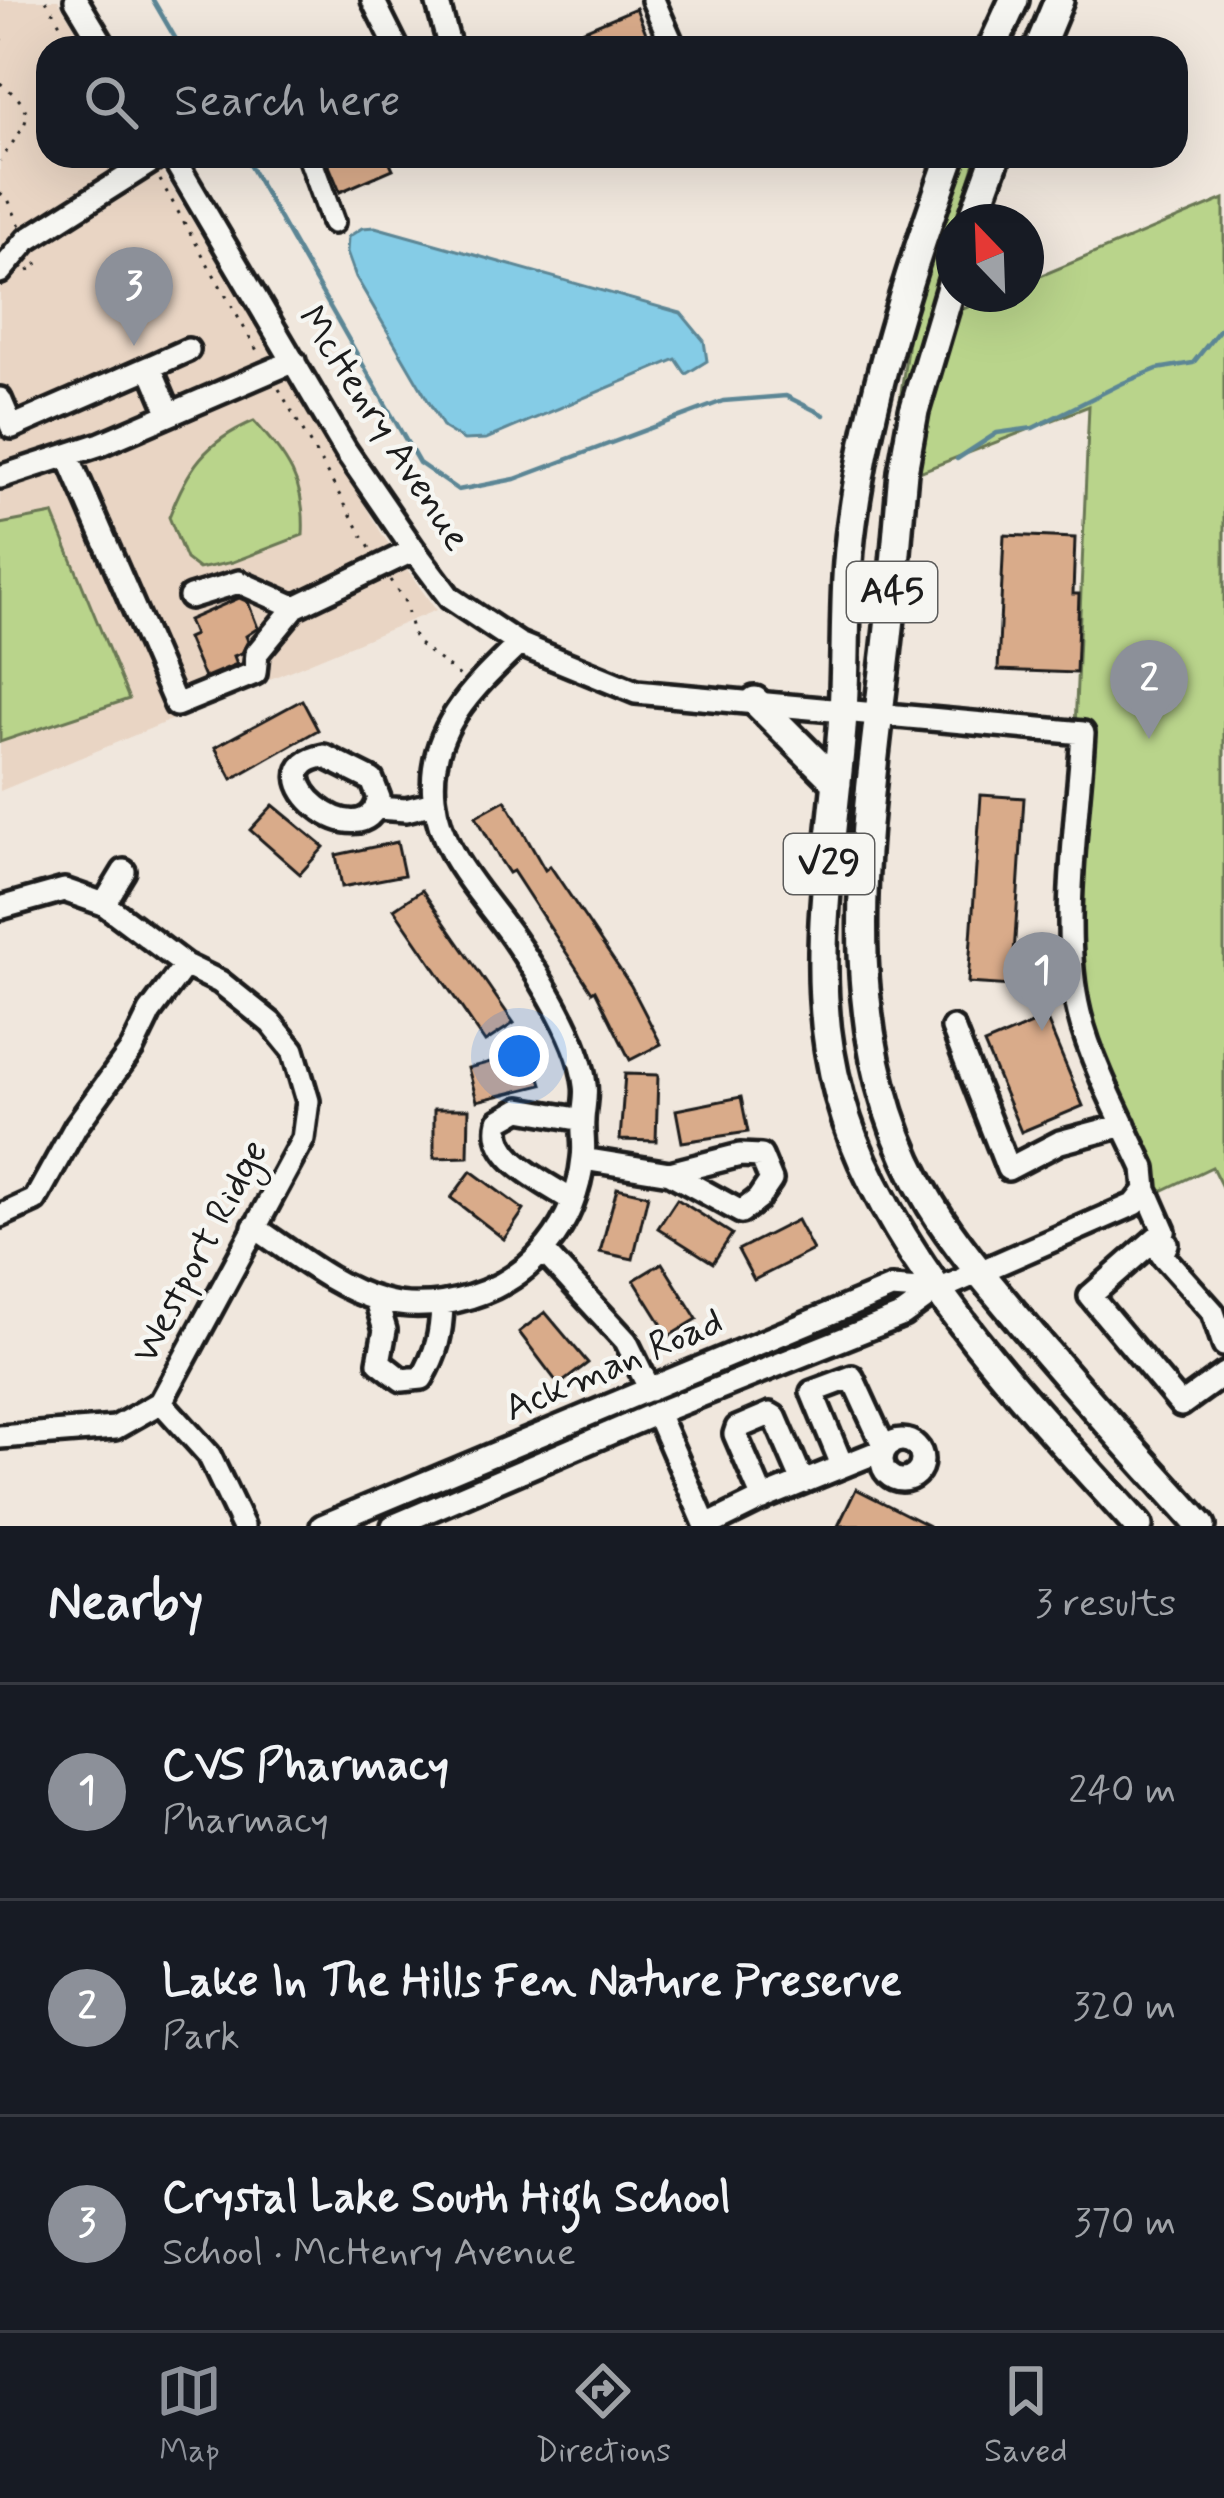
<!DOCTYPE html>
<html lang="en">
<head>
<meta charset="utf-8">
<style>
  :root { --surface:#171b24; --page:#20242c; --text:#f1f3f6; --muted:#9ea1a6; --line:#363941; --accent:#8c9099 }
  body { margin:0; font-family:Mynerve,sans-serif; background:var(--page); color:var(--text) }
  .compass { position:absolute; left:936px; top:204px; width:108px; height:108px; border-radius:50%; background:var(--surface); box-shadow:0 12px 48px #0002; rotate:337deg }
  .you { position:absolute; left:519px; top:1056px; width:42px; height:42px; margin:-30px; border:9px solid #fff; border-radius:50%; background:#1a73e8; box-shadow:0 0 0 18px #1a73e833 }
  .badge { display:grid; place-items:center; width:78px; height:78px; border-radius:50%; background:var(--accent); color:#fff; font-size:39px; font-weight:700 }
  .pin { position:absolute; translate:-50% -99px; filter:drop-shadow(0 3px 6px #0008) }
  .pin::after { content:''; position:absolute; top:63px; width:42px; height:36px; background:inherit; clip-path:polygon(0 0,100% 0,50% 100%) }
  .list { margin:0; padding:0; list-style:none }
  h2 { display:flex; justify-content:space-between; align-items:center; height:156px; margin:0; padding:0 48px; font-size:51px }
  h2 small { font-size:39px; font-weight:400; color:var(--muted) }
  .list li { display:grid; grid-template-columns:78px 1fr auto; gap:36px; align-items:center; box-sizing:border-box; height:216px; padding:0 48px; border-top:3px solid var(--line) }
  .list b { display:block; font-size:45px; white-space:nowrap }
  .list p { margin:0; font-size:39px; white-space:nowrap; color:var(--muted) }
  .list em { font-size:39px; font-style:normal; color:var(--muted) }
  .icon { flex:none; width:66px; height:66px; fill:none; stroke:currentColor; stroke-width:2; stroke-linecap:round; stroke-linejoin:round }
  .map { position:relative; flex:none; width:1224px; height:1526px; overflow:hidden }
  .search { position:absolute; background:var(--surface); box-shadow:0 12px 48px #0002; left:36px; right:36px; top:36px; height:132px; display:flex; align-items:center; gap:30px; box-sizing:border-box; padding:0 42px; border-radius:36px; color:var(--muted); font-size:45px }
  .sheet { height:804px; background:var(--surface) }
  nav { display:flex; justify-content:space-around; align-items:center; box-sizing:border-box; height:168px; border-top:3px solid var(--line); background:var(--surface); font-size:33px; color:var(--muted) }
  nav a { display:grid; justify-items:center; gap:6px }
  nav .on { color:var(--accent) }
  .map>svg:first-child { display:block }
</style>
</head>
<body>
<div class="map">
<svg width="1224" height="1526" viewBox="0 0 1224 1526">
  <rect width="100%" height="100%" fill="#f0e7dd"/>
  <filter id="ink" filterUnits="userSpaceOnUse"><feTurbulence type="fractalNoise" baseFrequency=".00833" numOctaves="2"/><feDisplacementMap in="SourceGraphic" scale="24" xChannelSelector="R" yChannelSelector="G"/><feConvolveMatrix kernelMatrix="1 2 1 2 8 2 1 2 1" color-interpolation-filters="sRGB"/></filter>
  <g filter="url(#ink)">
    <path fill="#e9d5c4" d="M0 0H58L87 48H48V156H153L384 537 436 610 0 791Z"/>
    <path fill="#b9d48b" stroke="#6a7854" stroke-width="3" d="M961 156H977L929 312 887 499 911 318Z
      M1224 199V1191L1212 1167 1153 1195 1063 1005 1089 406 917 473 946 316 999 294H1026V282Z
      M254 421C288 459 306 482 303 535L233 562 199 569 186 559 169 517C188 468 205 442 254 421Z
      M53 514 129 699 0 742V524Z"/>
    <path fill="#85cce6" stroke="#5b8695" stroke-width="3" d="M375 227 681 313 704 341 707 361 686 374 676 359 486 439 464 440 444 428 356 277 347 252 348 237 362 228Z"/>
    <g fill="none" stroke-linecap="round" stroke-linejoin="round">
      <path stroke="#5b8695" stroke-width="4.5" d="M153 0 181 48
        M244 156 419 463 458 490 515 479 723 401 786 396 824 415
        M957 459 997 433 1033 428 1123 383 1157 369 1193 363 1224 324"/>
    </g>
    <path fill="#d9ab8a" stroke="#1c1c1c" stroke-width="3" d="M636 8 652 48H577L572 35Z
      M325 156H387L393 169 340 192Z
      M1004 535 1075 538 1073 594H1079L1076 673 998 670Z
      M239 598 248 602 258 628 246 636 248 641 242 653 234 656 237 664 204 678 187 638 194 635 188 620Z
      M302 700 318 730 232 779 215 747Z
      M981 795 1024 798 1012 986 968 983Z
      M505 800 545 870 550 866 631 986 661 1044 630 1060 595 990 592 992 513 871 509 873 499 858 476 816Z
      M273 805 324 847 300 874 250 830Z
      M397 842 404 875 342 887 336 855Z
      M422 890 514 1023 485 1042 394 909Z
      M1046 1018 1083 1106 1021 1132 984 1044Z
      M532 1051 542 1085 477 1101 468 1068Z
      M625 1074 658 1075 656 1141 620 1140Z
      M741 1097 748 1132 682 1142 676 1110Z
      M434 1109H469L468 1157 434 1158Z
      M471 1171 524 1210 504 1239 451 1198Z
      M617 1188 648 1195 633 1259 600 1252Z
      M677 1199 732 1234 713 1263 658 1228Z
      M797 1220 813 1250 754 1280 738 1250Z
      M662 1263 697 1319 669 1336 634 1280Z
      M545 1312 588 1363 559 1385 519 1332Z
      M856 1489 929 1526H838Z"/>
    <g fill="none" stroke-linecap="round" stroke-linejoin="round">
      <g stroke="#1c1c1c" stroke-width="30">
        <path id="minor" d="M76 0 105 48
          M373 0 397 48
          M437 0 450 48
          M653 0 674 48
          M172 156 346 451 414 550 450 598 519 644 636 692 1083 733C1078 818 1059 932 1079 1013 1091 1063 1122 1121 1144 1168L1146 1190 1135 1204 936 1291 903 1315 657 1413 393 1526
          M309 156 333 222
          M0 272 27 240 160 156
          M150 367 188 350
          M0 399 12 427 150 367 170 414
          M68 456 176 705 255 673 257 653 295 607
          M0 477 101 444 294 361
          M190 597 239 582 295 607 414 550
          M324 756 372 780 379 798C364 865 248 769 324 756Z
          M377 808 406 810 434 803
          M104 904 124 871
          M0 908 64 890 104 904 185 965 220 982 271 1023 293 1050 308 1101 303 1139 161 1402
          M953 1028 1008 1169 1060 1142 1124 1125
          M740 1155 761 1156 771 1180 758 1199 741 1212 670 1173Z
          M583 1159 670 1173
          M1146 1190 1164 1231 1090 1296 1181 1405
          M571 1200C544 1181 489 1159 499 1121L520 1109 583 1120
          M0 1216 35 1200 76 1126 132 1049 150 1012 185 965
          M254 1227C292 1252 335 1288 380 1300 410 1309 440 1306 470 1297 533 1278 576 1225 583 1158 585 1146 582 1133 583 1121 583 1110 587 1096 585 1085 580 1039 539 976 513 938 482 893 440 855 434 797 427 730 475 686 519 644
          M1167 1244 1162 1255 1213 1312 1224 1345
          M544 1252 626 1341 650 1390
          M376 1300 385 1330 379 1362 402 1380 422 1378C437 1353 441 1334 442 1306
          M161 1402 209 1455 243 1526
          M1181 1405 1224 1374
          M657 1413 706 1526
          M0 1437 115 1428 161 1402
          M882 1460a20 20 0 1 1 40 0a20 20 0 1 1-40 0Z
          M763 1499 735 1434 737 1428 770 1414 775 1417 803 1482
          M322 1526 891 1288 936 1291
          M707 1526 766 1497 885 1449 852 1377 812 1392 842 1465"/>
      </g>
      <g stroke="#1c1c1c" stroke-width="36">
        <path id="major" d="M992 48 1014 0
          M1039 48 1059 0
          M951 156C908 276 869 396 852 523 842 594 848 668 841 740 827 898 796 1033 873 1183 938 1313 1042 1419 1138 1526
          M972 222 996 156
          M954 277 914 411 903 472C897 536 893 599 885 663 864 842 831 1042 931 1205 957 1247 989 1284 1020 1321 1078 1391 1140 1458 1201 1526
          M755 701 837 783"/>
      </g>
      <path stroke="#1c1c1c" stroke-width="3" stroke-dasharray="3 9" stroke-linecap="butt" d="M46 0 74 48
        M0 39 3 42 0 46
        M0 83C44 116 25 122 0 161
        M160 180 259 354
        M0 193 8 199 20 226
        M28 271 38 266 36 261
        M279 389 372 552
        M390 580 405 602 415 641 464 679"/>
      <use href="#minor" stroke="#f6f6f2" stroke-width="21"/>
      <use href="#major" stroke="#f6f6f2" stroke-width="27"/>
    </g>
  </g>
  <g text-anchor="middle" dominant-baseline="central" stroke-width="9" stroke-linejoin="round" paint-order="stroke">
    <g fill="#f6f6f2" stroke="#5d5d5c" stroke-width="3">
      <rect x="847" y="562" width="90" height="60" rx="9"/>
      <rect x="784" y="834" width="90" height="60" rx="9"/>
    </g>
    <g font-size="36" font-weight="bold" fill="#1c1c1c">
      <text x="892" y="592">A45</text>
      <text x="829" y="864">V29</text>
    </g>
    <g font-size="39" fill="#1c1c1c" stroke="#f6f6f2">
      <text transform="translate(383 429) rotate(57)">McHenry Avenue</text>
      <text transform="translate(201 1252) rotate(-62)">Westport Ridge</text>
      <text transform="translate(614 1366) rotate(-23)">Ackman Road</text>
    </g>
  </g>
</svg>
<svg class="compass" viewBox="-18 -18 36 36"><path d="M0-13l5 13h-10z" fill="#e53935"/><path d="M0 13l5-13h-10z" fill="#9ea1a6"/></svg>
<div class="you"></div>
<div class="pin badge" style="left:1042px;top:1031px">1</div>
<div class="pin badge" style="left:1149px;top:739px">2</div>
<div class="pin badge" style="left:134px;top:346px">3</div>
<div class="search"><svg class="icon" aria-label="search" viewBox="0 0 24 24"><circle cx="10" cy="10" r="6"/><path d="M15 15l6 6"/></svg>Search here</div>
</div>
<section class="sheet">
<h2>Nearby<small>3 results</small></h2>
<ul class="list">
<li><span class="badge">1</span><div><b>CVS Pharmacy</b><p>Pharmacy</p></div><em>240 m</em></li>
<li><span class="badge">2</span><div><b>Lake In The Hills Fen Nature Preserve</b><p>Park</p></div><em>320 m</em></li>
<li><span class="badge">3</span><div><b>Crystal Lake South High School</b><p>School · McHenry Avenue</p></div><em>370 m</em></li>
</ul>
</section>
<nav>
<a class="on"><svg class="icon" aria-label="map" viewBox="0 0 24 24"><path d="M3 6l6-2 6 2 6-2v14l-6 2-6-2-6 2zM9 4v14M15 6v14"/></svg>Map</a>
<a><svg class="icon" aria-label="directions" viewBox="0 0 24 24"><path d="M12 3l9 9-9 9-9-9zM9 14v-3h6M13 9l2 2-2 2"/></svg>Directions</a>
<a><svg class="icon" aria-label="saved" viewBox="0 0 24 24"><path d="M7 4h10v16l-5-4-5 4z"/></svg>Saved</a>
</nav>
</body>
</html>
